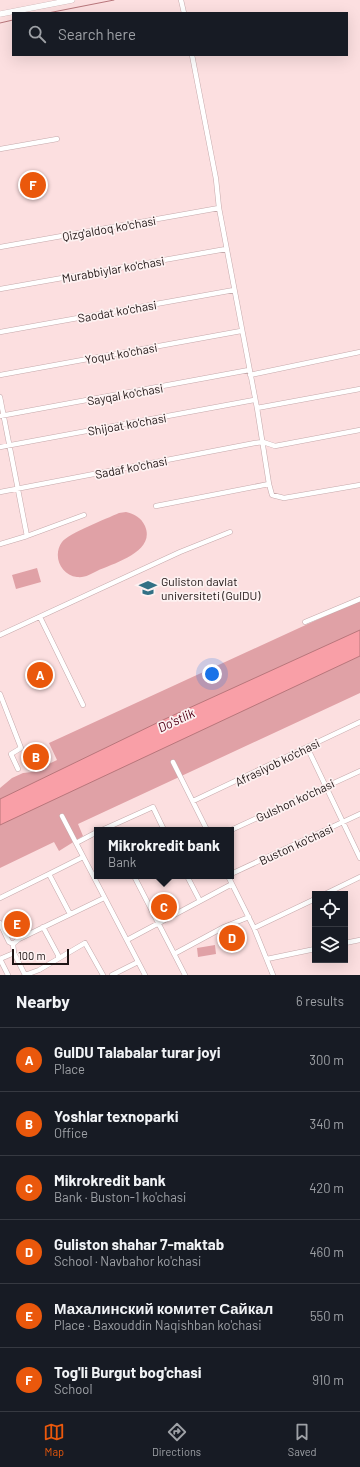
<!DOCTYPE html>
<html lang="en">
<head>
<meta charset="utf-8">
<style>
  :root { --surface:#171b24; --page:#242831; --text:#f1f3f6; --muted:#9ea1a6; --line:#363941; --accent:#ea580c }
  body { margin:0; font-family:Barlow,sans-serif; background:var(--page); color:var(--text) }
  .controls { position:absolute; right:12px; bottom:12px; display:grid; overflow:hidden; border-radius:0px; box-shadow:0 4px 16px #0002 }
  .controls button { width:36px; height:36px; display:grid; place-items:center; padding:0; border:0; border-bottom:1px solid var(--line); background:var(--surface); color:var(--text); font:20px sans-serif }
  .scale { position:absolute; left:12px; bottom:10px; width:57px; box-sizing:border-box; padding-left:4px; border:2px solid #1f1515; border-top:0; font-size:11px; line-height:14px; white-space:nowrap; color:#1f1515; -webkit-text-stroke:3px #fdf1f1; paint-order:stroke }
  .you { position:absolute; left:212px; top:674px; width:14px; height:14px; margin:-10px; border:3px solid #fff; border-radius:50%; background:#1a73e8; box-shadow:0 0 0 6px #1a73e833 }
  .badge { display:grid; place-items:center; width:26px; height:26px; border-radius:50%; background:var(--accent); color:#fff; font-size:13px; font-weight:700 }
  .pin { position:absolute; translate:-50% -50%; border:2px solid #fff; box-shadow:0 1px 4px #0006 }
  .popup { position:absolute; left:94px; top:827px; width:140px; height:52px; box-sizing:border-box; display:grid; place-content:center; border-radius:0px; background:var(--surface); filter:drop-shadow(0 1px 3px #0005); font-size:13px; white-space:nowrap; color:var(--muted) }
  .popup b { font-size:15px; color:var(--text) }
  .popup::after { content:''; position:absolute; left:50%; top:100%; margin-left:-8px; border:8px solid transparent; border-top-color:var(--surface) }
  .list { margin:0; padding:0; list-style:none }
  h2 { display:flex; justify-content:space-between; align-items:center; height:52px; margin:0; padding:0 16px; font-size:17px }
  h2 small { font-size:13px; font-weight:400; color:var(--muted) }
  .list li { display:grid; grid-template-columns:26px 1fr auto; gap:12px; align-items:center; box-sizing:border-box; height:64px; padding:0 16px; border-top:1px solid var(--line) }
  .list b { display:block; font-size:15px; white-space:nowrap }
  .list p { margin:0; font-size:13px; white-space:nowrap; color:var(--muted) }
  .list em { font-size:13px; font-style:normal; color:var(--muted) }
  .icon { flex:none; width:22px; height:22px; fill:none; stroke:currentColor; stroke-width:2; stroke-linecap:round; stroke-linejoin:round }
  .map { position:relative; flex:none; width:360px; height:975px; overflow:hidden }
  .search { position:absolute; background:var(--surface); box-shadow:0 4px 16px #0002; left:12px; right:12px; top:12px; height:44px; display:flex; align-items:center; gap:10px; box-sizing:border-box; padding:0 14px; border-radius:0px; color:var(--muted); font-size:15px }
  .sheet { height:436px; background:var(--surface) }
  nav { display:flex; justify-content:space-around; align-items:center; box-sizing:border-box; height:56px; border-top:1px solid var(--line); background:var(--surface); font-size:11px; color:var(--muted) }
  nav a { display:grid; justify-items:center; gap:2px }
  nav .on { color:var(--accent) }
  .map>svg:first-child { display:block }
</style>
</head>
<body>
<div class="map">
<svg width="360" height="975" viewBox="0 0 360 975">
  <rect width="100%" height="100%" fill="#fcdfe0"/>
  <path fill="#e0a1a6" d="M126 512C134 514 141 517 145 526 156 552 114 563 97 571 91 574 85 578 77 577 61 575 52 556 62 542 69 533 106 519 119 513Z
    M37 568 41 582 16 589 12 575Z
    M360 600V693L78 824 83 836 59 851 54 842 0 868V788L12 778 23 773 32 772 57 760 49 743Z
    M215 945 216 954 198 957 197 948Z"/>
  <path fill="#f99fa7" stroke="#b8767b" d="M360 630V656L0 825V799L165 719Z"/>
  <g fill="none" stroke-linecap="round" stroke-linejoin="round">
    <path stroke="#b8767b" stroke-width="1" d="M48 13 114 0
      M0 23 13 20"/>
    <g stroke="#c5a9ab" stroke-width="5.5">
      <path id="minor" d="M181 0 184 13
        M192 55 216 179 219 208 257 408 269 484 272 495 284 498 360 485
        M0 149 57 139
        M0 247 219 208
        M0 289 226 249
        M0 332 234 290
        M0 375 241 331
        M250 375 360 352
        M0 397 27 536 84 515
        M257 408 360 389
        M0 416 249 370
        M0 447 254 400
        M0 492 255 443 263 442 275 446 360 430
        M156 506 269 484
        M0 544 27 536
        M40 617 83 705
        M305 622 360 599
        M0 635 180 552 230 532
        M0 694 21 748 11 754 18 769
        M307 747 360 858
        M173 762 207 830
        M193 801 360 722
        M62 816 145 975
        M102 830 153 807 164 830
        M231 830 360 771
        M76 843 97 832
        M231 874 360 814
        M134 876 185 975
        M187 876 200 901
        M228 876 254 928 273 975
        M325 894 360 877
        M0 898 49 874
        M70 914 49 874 83 857
        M0 923 9 942 13 944
        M43 927 58 955V958
        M254 928 315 899
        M127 940 232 884
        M345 943 360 940
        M14 953 25 975 39 970 85 943 103 975
        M174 954 224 927 249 917
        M0 959 14 953 13 944 19 939 104 898
        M0 959 8 975
        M267 959 315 949
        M112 975 138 962"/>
    </g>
    <g stroke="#c5a9ab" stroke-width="6">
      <path id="major" d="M0 14 72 0"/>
    </g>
    <use href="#minor" stroke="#fff" stroke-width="4.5"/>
    <use href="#major" stroke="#fff" stroke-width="5.5"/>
  </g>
  <defs>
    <g id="university-bare" transform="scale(1.38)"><path d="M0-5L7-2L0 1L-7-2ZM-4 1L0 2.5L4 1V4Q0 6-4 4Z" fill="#327085" stroke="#fdf1f1" stroke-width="2.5" paint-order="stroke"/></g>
  </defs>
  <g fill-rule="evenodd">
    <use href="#university-bare" x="148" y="588"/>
  </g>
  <g text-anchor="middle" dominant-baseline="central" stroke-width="3.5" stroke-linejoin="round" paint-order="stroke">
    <g font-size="12" fill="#1f1515" stroke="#fdf1f1">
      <text transform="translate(109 228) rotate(-10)">Qizg'aldoq ko'chasi</text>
      <text transform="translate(113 269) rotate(-10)">Murabbiylar ko'chasi</text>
      <text transform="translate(117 311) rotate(-10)">Saodat ko'chasi</text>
      <text transform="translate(121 353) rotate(-10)">Yoqut ko'chasi</text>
      <text transform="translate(125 394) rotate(-10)">Sayqal ko'chasi</text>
      <text transform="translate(127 424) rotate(-10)">Shijoat ko'chasi</text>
      <text transform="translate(131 467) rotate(-11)">Sadaf ko'chasi</text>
      <text transform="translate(277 762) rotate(-26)">Afrasiyob ko'chasi</text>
      <text transform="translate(295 800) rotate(-25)">Gulshon ko'chasi</text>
      <text transform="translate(296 844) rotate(-25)">Buston ko'chasi</text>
    </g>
    <g font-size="12" fill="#1f1515" stroke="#fdf1f1" text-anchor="start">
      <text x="161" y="581">Guliston davlat<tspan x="161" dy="14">universiteti (GulDU)</tspan></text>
    </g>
    <g font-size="13" font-style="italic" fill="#55041a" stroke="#fdf1f1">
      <text transform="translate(176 720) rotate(-25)">Do'stlik</text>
    </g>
  </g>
</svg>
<div class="controls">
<button><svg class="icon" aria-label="locate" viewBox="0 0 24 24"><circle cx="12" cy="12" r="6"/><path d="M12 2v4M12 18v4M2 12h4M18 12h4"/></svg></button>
<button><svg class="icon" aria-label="layers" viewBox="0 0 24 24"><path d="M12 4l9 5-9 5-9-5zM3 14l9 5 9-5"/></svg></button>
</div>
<div class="scale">100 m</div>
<div class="you"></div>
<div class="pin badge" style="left:40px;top:675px">A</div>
<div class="pin badge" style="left:36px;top:757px">B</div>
<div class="pin badge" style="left:164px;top:907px">C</div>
<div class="popup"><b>Mikrokredit bank</b>Bank</div>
<div class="pin badge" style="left:232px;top:938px">D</div>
<div class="pin badge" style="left:17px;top:924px">E</div>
<div class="pin badge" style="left:33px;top:185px">F</div>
<div class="search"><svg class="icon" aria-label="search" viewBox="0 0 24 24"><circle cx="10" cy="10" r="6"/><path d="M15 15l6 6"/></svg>Search here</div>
</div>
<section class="sheet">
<h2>Nearby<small>6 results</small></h2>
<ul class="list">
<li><span class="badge">A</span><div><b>GulDU Talabalar turar joyi</b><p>Place</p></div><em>300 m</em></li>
<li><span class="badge">B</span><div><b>Yoshlar texnoparki</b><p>Office</p></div><em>340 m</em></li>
<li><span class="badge">C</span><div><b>Mikrokredit bank</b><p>Bank · Buston-1 ko'chasi</p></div><em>420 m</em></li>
<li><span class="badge">D</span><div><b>Guliston shahar 7-maktab</b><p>School · Navbahor ko'chasi</p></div><em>460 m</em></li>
<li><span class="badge">E</span><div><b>Махалинский комитет Сайкал</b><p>Place · Baxouddin Naqishban ko'chasi</p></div><em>550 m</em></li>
<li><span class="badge">F</span><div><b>Tog'li Burgut bog'chasi</b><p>School</p></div><em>910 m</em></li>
</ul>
</section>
<nav>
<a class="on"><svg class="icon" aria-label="map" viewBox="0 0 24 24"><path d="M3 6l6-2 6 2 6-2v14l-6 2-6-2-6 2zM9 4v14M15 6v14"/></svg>Map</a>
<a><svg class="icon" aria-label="directions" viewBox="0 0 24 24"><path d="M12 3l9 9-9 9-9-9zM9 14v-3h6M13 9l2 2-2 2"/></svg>Directions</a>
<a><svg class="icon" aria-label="saved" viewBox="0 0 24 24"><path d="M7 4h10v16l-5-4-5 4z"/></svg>Saved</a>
</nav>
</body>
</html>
